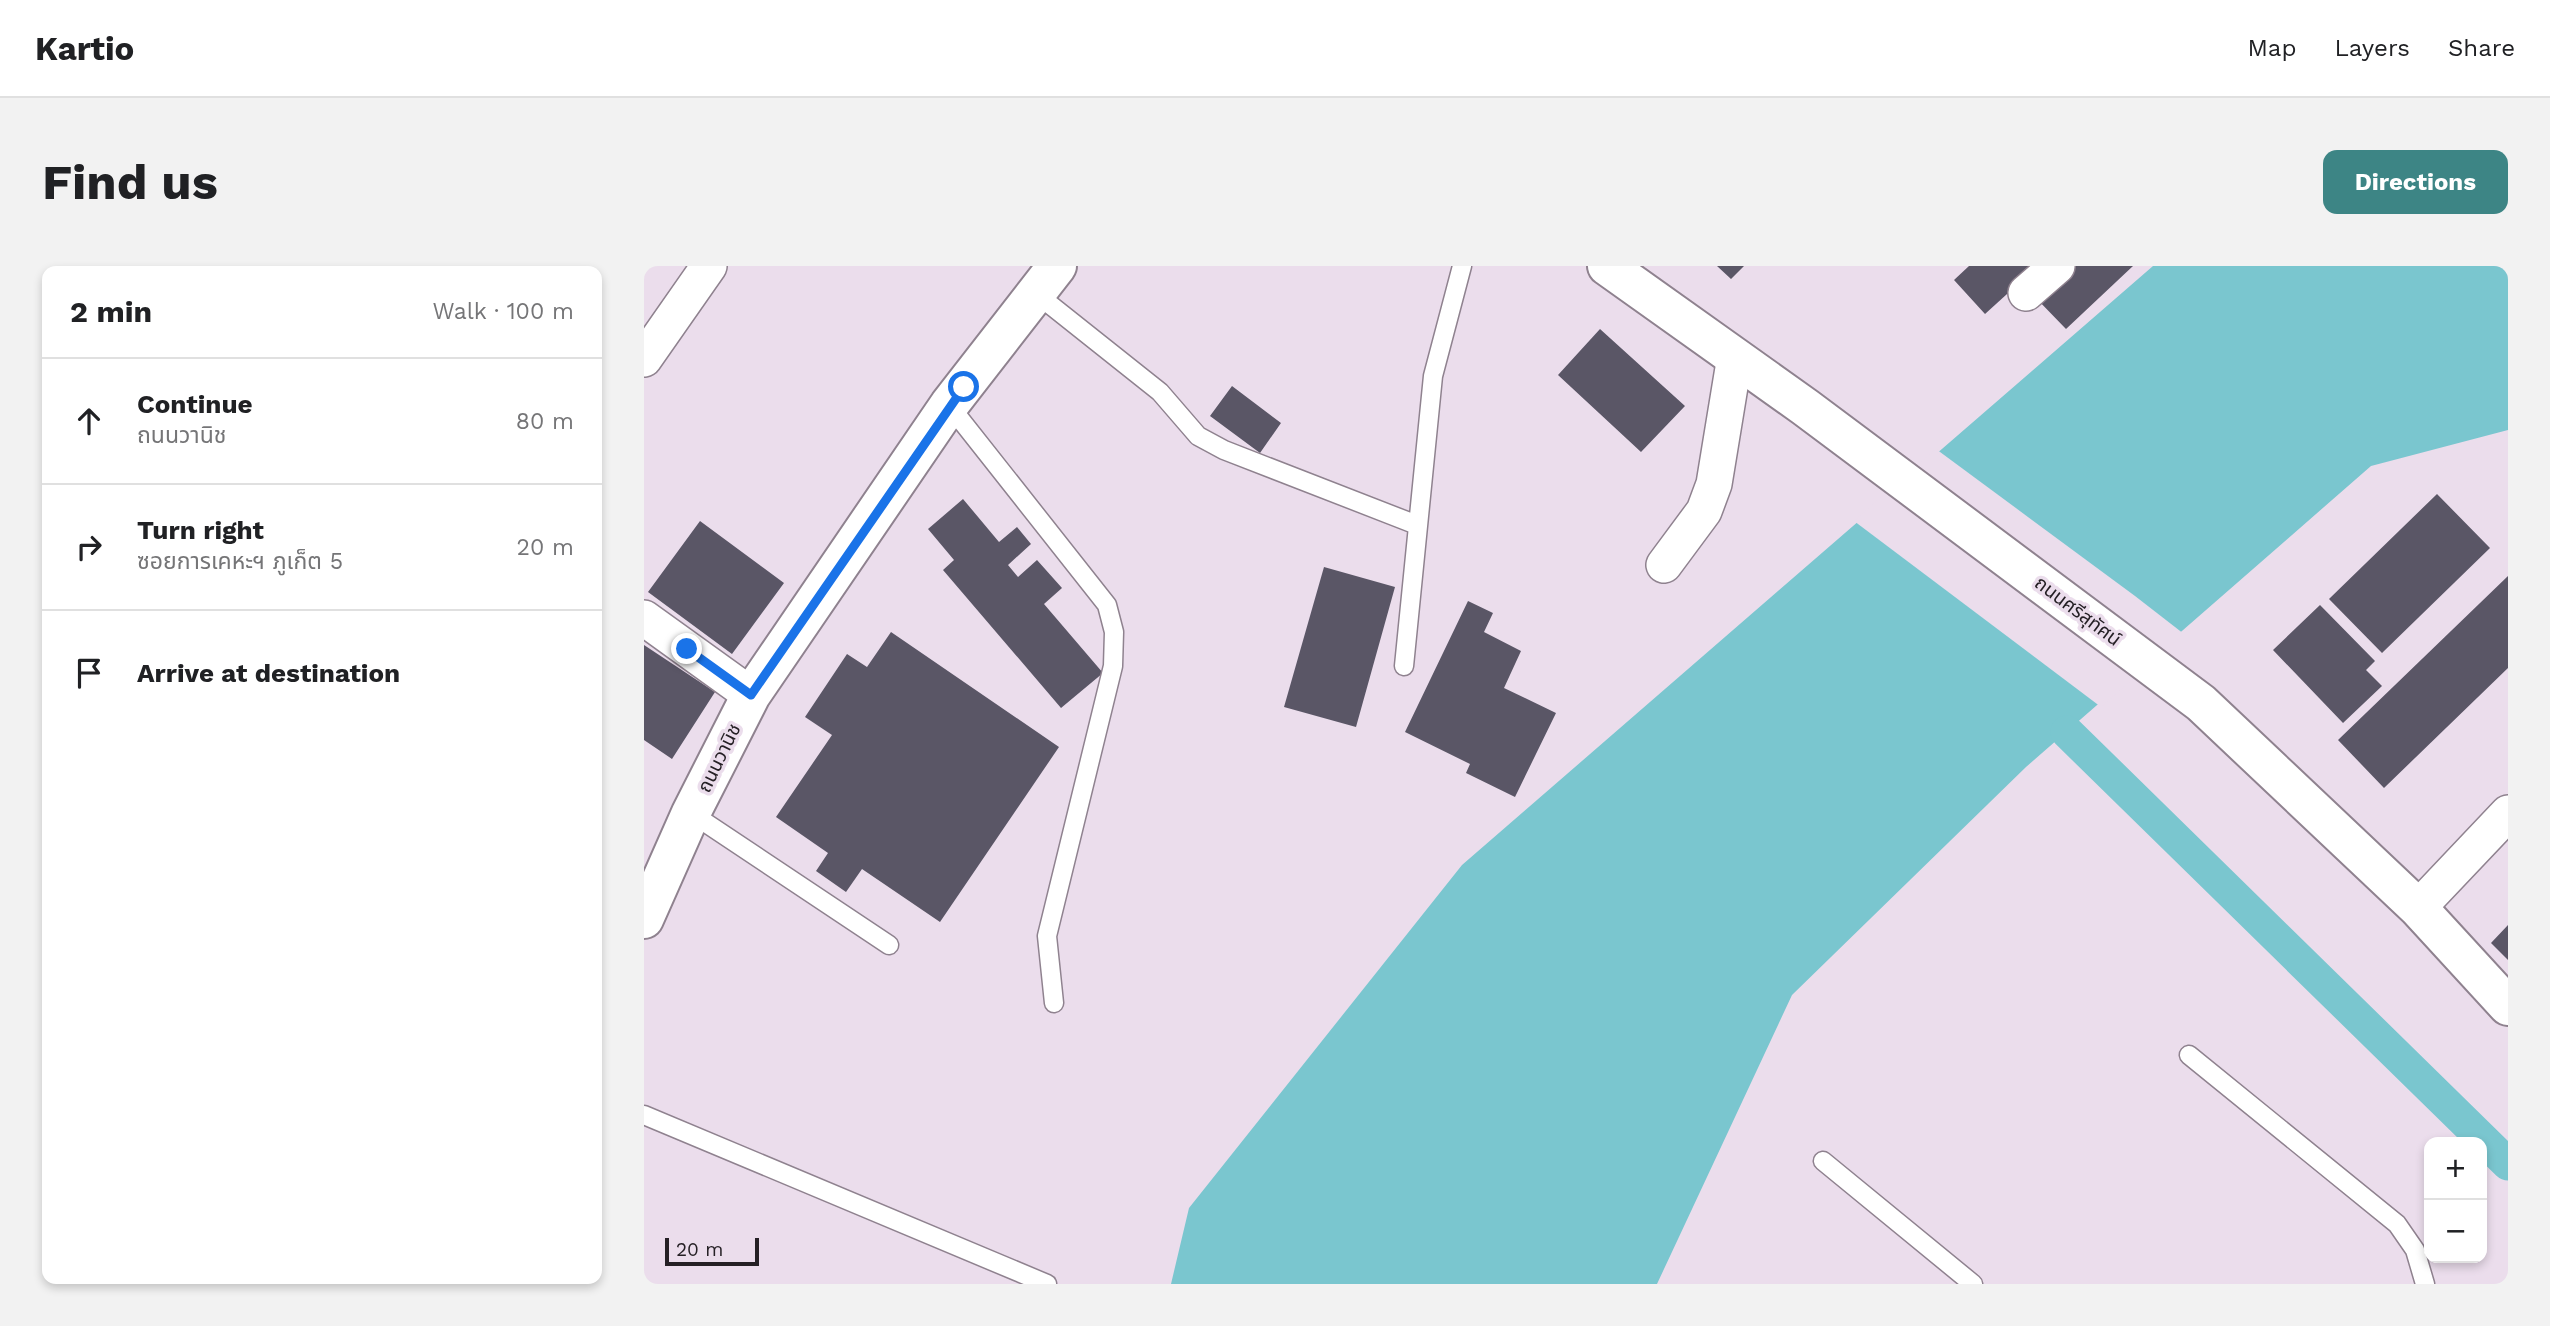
<!DOCTYPE html>
<html lang="en">
<head>
<meta charset="utf-8">
<style>
  :root { --surface:#fff; --page:#f2f2f2; --text:#202124; --muted:#757577; --line:#e0e0e0; --accent:#3d8585 }
  body { margin:0; font-family:"Work Sans","Noto Sans Thai",sans-serif; background:var(--page); color:var(--text) }
  .controls { position:absolute; right:21px; bottom:21px; display:grid; overflow:hidden; border-radius:14px; box-shadow:0 4px 10px #0003 }
  .controls button { width:63px; height:63px; display:grid; place-items:center; padding:0; border:0; border-bottom:2px solid var(--line); background:var(--surface); color:var(--text); font:35px sans-serif }
  .scale { position:absolute; left:21px; bottom:18px; width:94px; box-sizing:border-box; padding-left:7px; border:4px solid #252025; border-top:0; font-size:19px; line-height:24px; white-space:nowrap; color:#252025; -webkit-text-stroke:5px #ebddec; paint-order:stroke }
  .stop { position:absolute; width:21px; height:21px; margin:-16px; border:5px solid #1a73e8; border-radius:50%; background:#fff }
  .stop.end { background:#1a73e8; border-color:#fff; box-shadow:0 2px 7px #0008 }
  .list { margin:0; padding:0; list-style:none }
  h2 { display:flex; justify-content:space-between; align-items:center; height:91px; margin:0; padding:0 28px; font-size:30px }
  h2 small { font-size:23px; font-weight:400; color:var(--muted) }
  .list li { display:grid; grid-template-columns:46px 1fr auto; gap:21px; align-items:center; box-sizing:border-box; height:126px; padding:0 28px; border-top:2px solid var(--line) }
  .list b { display:block; font-size:26px; white-space:nowrap }
  .list p { margin:0; font-size:23px; white-space:nowrap; color:var(--muted) }
  .list em { font-size:23px; font-style:normal; color:var(--muted) }
  .icon { flex:none; width:38px; height:38px; fill:none; stroke:currentColor; stroke-width:2; stroke-linecap:round; stroke-linejoin:round }
  .map { position:relative; flex:none; width:1864px; height:1018px; overflow:hidden; border-radius:14px }
  header { display:flex; align-items:center; gap:42px; box-sizing:border-box; height:98px; padding:0 35px; background:var(--surface); border-bottom:2px solid var(--line) }
  header strong { font-size:33px }
  nav { display:flex; gap:38px; margin-inline-start:auto; font-size:24px }
  .intro { display:flex; align-items:center; justify-content:space-between; box-sizing:border-box; height:168px; padding:0 42px }
  h1 { margin:0; font-size:49px }
  .button { padding:18px 32px; border-radius:14px; background:var(--accent); color:#fff; font-size:24px; font-weight:700 }
  main { display:flex; gap:42px; padding:0 42px }
  aside { flex:1; background:var(--surface); border-radius:14px; box-shadow:0 4px 10px #0003 }
  .map>svg:first-child { display:block }
</style>
</head>
<body>
<header>
<strong>Kartio</strong>
<nav><a>Map</a><a>Layers</a><a>Share</a></nav>
</header>
<div class="intro"><h1>Find us</h1><a class="button">Directions</a></div>
<main>
<aside>
<h2>2 min<small>Walk · 100 m</small></h2>
<ul class="list">
<li><svg class="icon" aria-label="ahead" viewBox="0 0 24 24"><path d="M12 20V5M6 11l6-6 6 6"/></svg><div><b>Continue</b><p>ถนนวานิช</p></div><em>80 m</em></li>
<li><svg class="icon" aria-label="right" viewBox="0 0 24 24"><path d="M7 20v-9h11M14 6l5 5-5 5"/></svg><div><b>Turn right</b><p>ซอยการเคหะฯ ภูเก็ต 5</p></div><em>20 m</em></li>
<li><svg class="icon" aria-label="arrive" viewBox="0 0 24 24"><path d="M6 21V4h12l-3 4 3 4H6"/></svg><div><b>Arrive at destination</b></div></li>
</ul>
</aside>
<div class="map">
<svg width="1864" height="1018" viewBox="0 0 1864 1018">
  <rect width="100%" height="100%" fill="#ebddec"/>
  <path fill="#7ac6cf" d="M1509 0H1864V164L1727 200 1382 501 1148 729 1013 1018H527L545 942 818 599Z"/>
  <path fill="#ebddec" d="M1292 183 1491 330 1540 368 1457 441 1210 255Z"/>
  <g fill="none" stroke-linecap="round" stroke-linejoin="round">
    <path stroke="#7ac6cf" stroke-width="33" d="M1423 466 1864 898"/>
  </g>
  <path fill="#5a5666" d="M1073 0H1100L1087 13Z
    M1325 0H1394L1341 48 1310 14Z
    M1422 0H1489L1422 63 1390 30Z
    M956 63 1041 140 997 186 914 109Z
    M588 120 637 157 616 187 566 150Z
    M1793 228 1846 282 1738 387 1685 333Z
    M319 233 355 276 373 261 387 278 364 299 374 311 393 294 418 322 400 338 459 407 417 442 299 304 310 294 284 263Z
    M56 255 140 317 88 388 4 326Z
    M680 301 751 321 712 461 640 441Z
    M1864 310V402L1740 522 1694 474Z
    M824 335 849 347 840 366 877 385 860 422 912 447 871 531 822 507 826 498 761 466Z
    M1676 339 1731 395 1722 404 1738 420 1699 457 1629 384Z
    M247 366 415 481 296 656 218 603 202 626 172 605 184 587 132 551 188 469 161 451 203 388 223 401Z
    M0 379 71 426 28 493 0 474Z
    M1864 659V694L1847 677Z"/>
  <g fill="none" stroke-linecap="round" stroke-linejoin="round">
    <g stroke="#8f828f" stroke-width="21">
      <path id="service" d="M394 29 516 126 554 170 580 184 773 259
        M305 139 463 339 470 366 469 400 403 670 410 737
        M760 400 789 110 818 0
        M47 547 245 679
        M1545 789 1753 958 1771 984 1781 1018
        M0 849 403 1018
        M1179 895 1329 1018"/>
    </g>
    <g stroke="#8f828f" stroke-width="38">
      <path id="minor" d="M1382 27 1413 0
        M0 93 65 0
        M1020 299 1060 245 1070 218 1091 90
        M0 352 107 429
        M1774 642 1864 547"/>
    </g>
    <g stroke="#8f828f" stroke-width="42">
      <path id="tertiary" d="M963 0 1161 141 1557 437 1774 642 1864 740
        M0 653 47 547 107 429 305 139 413 0"/>
    </g>
    <use href="#service" stroke="#fff" stroke-width="18"/>
    <use href="#minor" stroke="#fff" stroke-width="35"/>
    <use href="#tertiary" stroke="#fff" stroke-width="38"/>
  </g>
  <g fill="none" stroke-linecap="round" stroke-linejoin="round">
    <path stroke="#1a73e8" stroke-width="9" d="M43 383 107 429 320 121"/>
  </g>
  <g text-anchor="middle" dominant-baseline="central" stroke-width="7" stroke-linejoin="round" paint-order="stroke">
    <g font-size="19" fill="#252025" stroke="#ebddec">
      <text transform="translate(1434 345) rotate(37)">ถนนศรีสุทัศน์</text>
      <text transform="translate(75 492) rotate(-64)">ถนนวานิช</text>
    </g>
  </g>
</svg>
<div class="controls">
<button>+</button>
<button>−</button>
</div>
<div class="scale">20 m</div>
<div class="stop" style="left:320px;top:121px"></div>
<div class="stop end" style="left:43px;top:383px"></div>
</div>
</main>
</body>
</html>
